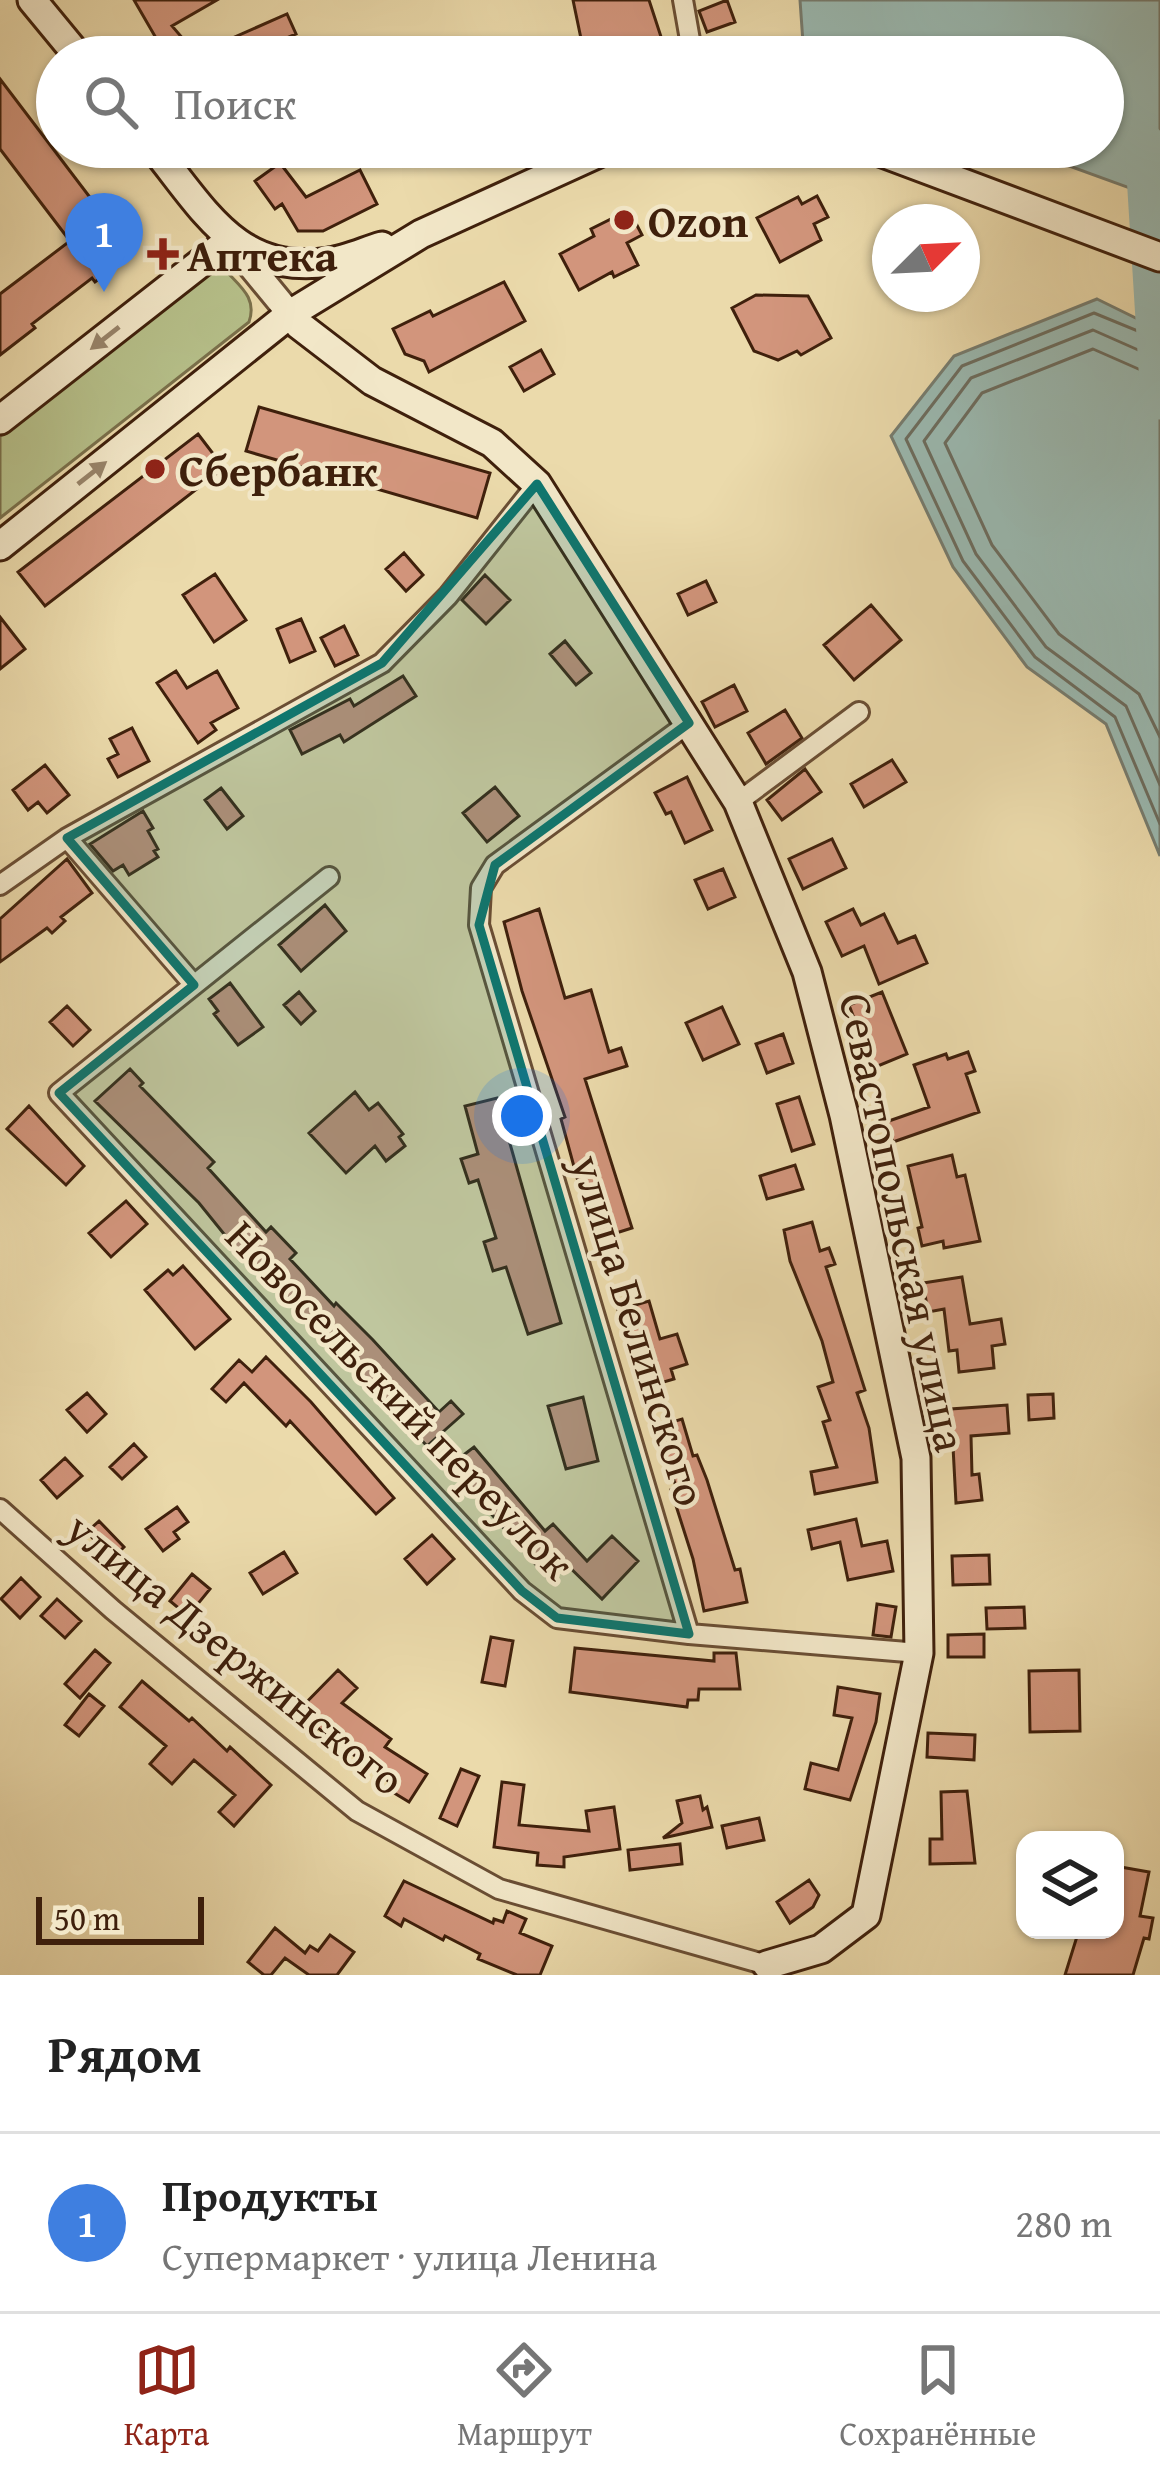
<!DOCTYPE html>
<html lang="ru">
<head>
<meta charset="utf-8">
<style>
  :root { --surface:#fff; --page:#f2f2f2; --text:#222; --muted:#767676; --line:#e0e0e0; --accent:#8f2418 }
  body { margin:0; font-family:"Gentium Book Plus",serif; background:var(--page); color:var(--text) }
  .controls { position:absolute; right:36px; bottom:36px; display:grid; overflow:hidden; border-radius:24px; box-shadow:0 3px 9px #0004 }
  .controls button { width:108px; height:108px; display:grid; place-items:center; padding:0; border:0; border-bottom:3px solid var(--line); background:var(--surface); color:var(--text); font:60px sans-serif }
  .compass { position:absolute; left:872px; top:204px; width:108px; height:108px; border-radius:50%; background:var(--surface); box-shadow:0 3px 9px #0004; rotate:66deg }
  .scale { position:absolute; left:36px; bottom:30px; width:168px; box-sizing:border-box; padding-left:12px; border:6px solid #3f200c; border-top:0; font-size:33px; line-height:42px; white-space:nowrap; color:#3f200c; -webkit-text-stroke:9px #f2e7c8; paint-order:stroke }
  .you { position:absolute; left:522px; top:1116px; width:42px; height:42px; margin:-30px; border:9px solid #fff; border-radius:50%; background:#1a73e8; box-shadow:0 0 0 18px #1a73e833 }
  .badge { display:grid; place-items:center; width:78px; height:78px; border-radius:50%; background:var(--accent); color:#fff; font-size:39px; font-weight:700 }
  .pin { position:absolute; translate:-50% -99px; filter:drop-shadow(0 3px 6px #0008) }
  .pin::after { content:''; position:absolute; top:63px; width:42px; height:36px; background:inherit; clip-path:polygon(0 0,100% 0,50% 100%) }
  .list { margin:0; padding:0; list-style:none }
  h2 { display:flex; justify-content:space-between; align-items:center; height:156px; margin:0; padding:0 48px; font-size:51px }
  h2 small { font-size:39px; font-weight:400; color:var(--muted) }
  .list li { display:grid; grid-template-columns:78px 1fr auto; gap:36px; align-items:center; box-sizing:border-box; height:180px; padding:0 48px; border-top:3px solid var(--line) }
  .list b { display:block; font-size:45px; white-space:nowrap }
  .list p { margin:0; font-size:39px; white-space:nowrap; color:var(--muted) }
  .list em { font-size:39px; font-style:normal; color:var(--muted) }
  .icon { flex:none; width:66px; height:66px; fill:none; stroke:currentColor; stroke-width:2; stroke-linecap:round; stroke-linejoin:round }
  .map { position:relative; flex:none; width:1160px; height:1975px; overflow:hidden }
  .search { position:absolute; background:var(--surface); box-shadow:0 3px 9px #0004; left:36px; right:36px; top:36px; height:132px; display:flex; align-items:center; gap:30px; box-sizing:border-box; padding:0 42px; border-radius:66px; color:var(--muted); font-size:45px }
  .sheet { height:336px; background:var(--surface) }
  nav { display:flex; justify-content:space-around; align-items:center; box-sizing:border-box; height:168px; border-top:3px solid var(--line); background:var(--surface); font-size:33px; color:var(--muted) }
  nav a { display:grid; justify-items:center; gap:6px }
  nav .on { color:var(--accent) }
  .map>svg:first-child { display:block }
</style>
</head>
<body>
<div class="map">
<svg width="1160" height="1975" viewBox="0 0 1160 1975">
  <rect width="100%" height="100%" fill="#ebdaab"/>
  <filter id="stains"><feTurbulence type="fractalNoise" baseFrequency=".00167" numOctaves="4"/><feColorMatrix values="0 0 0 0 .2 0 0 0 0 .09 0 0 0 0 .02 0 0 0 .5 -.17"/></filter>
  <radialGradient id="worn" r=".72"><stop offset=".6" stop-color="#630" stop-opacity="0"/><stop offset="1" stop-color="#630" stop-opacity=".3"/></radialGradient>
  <path fill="#b6c08a" stroke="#7a704b" stroke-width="3" d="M212 271 227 272C242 288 257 299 249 322L0 518V436Z"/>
  <path fill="#9ab9b1" stroke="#767c6f" stroke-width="3" d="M800 0H1160V199L1017 147H1103V57H804Z
    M1097 299 1160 330V856L1106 724 1027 667 953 567 891 436 954 356Z"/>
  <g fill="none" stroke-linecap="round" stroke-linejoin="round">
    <path stroke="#6c6c5e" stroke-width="3" d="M1160 340 1094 313 962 366 906 439 963 561 1035 657 1115 717 1160 824
      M1160 355 1145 353 1093 330 971 378 924 441 976 554 1046 647 1126 706 1160 785
      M1160 373 1143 371 1093 349 982 393 945 443 992 545 1059 634 1139 694 1160 737"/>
    <path stroke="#9ab9b1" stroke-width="39" d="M1144 142 1160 400"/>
  </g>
  <path fill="#d2957c" stroke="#3f200c" stroke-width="3" d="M134 0H217L172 26 196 54 287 14 296 34 243 57H167Z
    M573 0H649L665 49 641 57H620L616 46 584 53Z
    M727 0 735 22 707 32 699 11Z
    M0 79 133 254 95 282 92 278 32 324 35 328 0 355V294L70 241 0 149Z
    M280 163 306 197 360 170 377 204 323 231H298L282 204 275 209 255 181Z
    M817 196 828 217 814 224 821 240 780 262 757 218 798 197 802 204Z
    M629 210 642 235 627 243 638 265 614 277 612 272 579 290 560 254 594 236 591 229Z
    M504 282 525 321 429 372 424 361 405 354 393 329 430 311 433 316Z
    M756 295 808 296 831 338 801 355 797 351 778 360 754 351 732 308Z
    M541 350 554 374 524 391 510 367Z
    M259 407 490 473 477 518 246 451Z
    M198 434 224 468 45 606 18 572Z
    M404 553 423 575 406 591 386 569Z
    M215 574 246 620 214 642 183 595Z
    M485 575 510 600 486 624 462 600Z
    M706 581 716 602 688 615 678 594Z
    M871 605 901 640 854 680 824 645Z
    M0 617 25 649 0 669Z
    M301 619 315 651 290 662 277 629Z
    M344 626 358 655 335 666 321 638Z
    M565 641 591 673 576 685 550 654Z
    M176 671 187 688 217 671 238 708 211 723 216 730 198 743 157 683Z
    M403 676 416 696 344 742 340 735 302 754 290 730 350 699 354 706Z
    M734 685 747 711 715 727 702 702Z
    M785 710 802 738 766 764 748 733Z
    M132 728 149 761 118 777 108 759 118 754 110 739Z
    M892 760 906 782 864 807 851 784Z
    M45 765 69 795 47 813 38 802 28 810 13 790Z
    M805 769 821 792 782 820 767 800Z
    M687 777 712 830 685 843 671 812 666 814 655 793Z
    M495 787 519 816 487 842 463 813Z
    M221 788 243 816 227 829 205 800Z
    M143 811 153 828 148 831 158 849 154 851 158 857 129 875 123 865 113 871 90 844Z
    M832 839 846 868 803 889 789 859Z
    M67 859 92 893 61 917 65 921 52 933 47 928 0 962V919Z
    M723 869 735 897 708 909 695 880Z
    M325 905 346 931 301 971 279 945Z
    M539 909 565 998 591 990 609 1052 621 1048 627 1066 585 1079 632 1228 594 1240 561 1119 565 1117 522 991 504 922Z
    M853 909 861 925 884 914 898 943 915 936 927 963 879 984 864 946 842 956 826 922Z
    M230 983 263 1027 238 1045 214 1014 218 1011 209 999Z
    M299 992 315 1011 301 1024 284 1005Z
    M882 992 907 1054 873 1068 849 1005Z
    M67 1006 90 1030 73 1046 50 1022Z
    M722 1007 739 1044 703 1060 686 1023Z
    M783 1034 793 1063 767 1073 756 1044Z
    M968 1052 975 1071 966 1074 979 1112 893 1142 886 1122 929 1107 914 1065 946 1054 948 1059Z
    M130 1069 143 1083 140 1086 214 1162 208 1168 266 1232 271 1227 296 1253 290 1259 334 1306 336 1303 373 1340 439 1412 451 1401 463 1414 427 1446 270 1279 267 1282 241 1255 199 1203 95 1101Z
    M355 1092 369 1110 378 1103 403 1134 399 1137 405 1146 386 1161 375 1146 346 1173 309 1133Z
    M799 1097 814 1144 792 1151 777 1104Z
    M497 1098 561 1323 528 1334 506 1267 493 1271 484 1242 496 1238 478 1180 469 1183 461 1159 478 1154 465 1106Z
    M29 1106 84 1166 66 1185 7 1129Z
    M952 1155 957 1177 965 1175 980 1241 944 1248 943 1241 922 1246 918 1228 922 1227 908 1166Z
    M795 1165 803 1189 767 1199 760 1176Z
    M126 1201 147 1224 111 1257 89 1233Z
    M812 1222 820 1251 829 1248 835 1264 826 1267 865 1390 857 1393 869 1428 877 1482 815 1494 811 1472 837 1467 823 1422 830 1420 818 1387 833 1382 822 1341 790 1261 784 1230Z
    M183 1266 230 1319 195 1349 145 1290 168 1270 173 1275Z
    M962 1277 970 1324 1001 1319 1005 1344 992 1346 994 1368 959 1372 957 1350 949 1351 944 1309 928 1312 923 1283Z
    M649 1301 660 1339 677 1334 687 1364 671 1369 674 1379 640 1389 618 1310Z
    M266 1357 311 1402 394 1498 376 1514 290 1421 286 1426 244 1383 226 1402 212 1389 239 1360 252 1372Z
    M87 1393 106 1414 87 1432 67 1410Z
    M1053 1394 1054 1418 1029 1420 1028 1395Z
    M583 1397 598 1461 566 1469 548 1406Z
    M1007 1405 1009 1433 971 1436 972 1475 979 1474 982 1500 956 1503 951 1409Z
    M682 1419 693 1456 697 1455 707 1480 735 1570 740 1569 747 1602 704 1611 693 1559 671 1490 677 1489 655 1427Z
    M134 1444 146 1457 122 1479 110 1467Z
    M474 1447 545 1531 553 1524 587 1561 612 1536 638 1561 602 1599 555 1553 539 1568 449 1466Z
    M65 1458 82 1476 57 1498 41 1480Z
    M177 1507 188 1522 174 1532 179 1539 163 1551 146 1529Z
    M856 1519 862 1546 887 1541 893 1571 848 1580 840 1542 812 1549 808 1530Z
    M99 1521 124 1547 112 1559 87 1532Z
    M432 1535 454 1559 427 1584 405 1559Z
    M284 1552 297 1573 263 1594 250 1573Z
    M989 1555 990 1584 953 1585 952 1556Z
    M192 1574 210 1589 188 1616 170 1601Z
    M21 1578 40 1597 20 1618 1 1599Z
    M57 1599 81 1621 65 1638 41 1616Z
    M877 1604 896 1607 891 1637 873 1635Z
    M1024 1607 1025 1628 987 1629 986 1608Z
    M984 1634V1657H948V1635Z
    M491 1637 513 1641 505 1686 482 1682Z
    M575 1648 714 1661V1653H736L740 1689H699L698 1700H688L687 1707 570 1692Z
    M95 1650 110 1663 80 1698 65 1684Z
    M338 1670 357 1688 342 1703 391 1739 385 1747 427 1774 409 1802 391 1791 395 1786 318 1728 313 1733 294 1715Z
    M1079 1670 1080 1731 1030 1732 1029 1671Z
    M142 1681 189 1721 192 1718 227 1751 230 1747 271 1785 234 1826 219 1812 235 1795 194 1760 172 1784 150 1764 166 1746 120 1707Z
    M838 1687 880 1694 876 1722 850 1800 805 1789 811 1763 838 1770 852 1718 834 1715Z
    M89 1694 104 1706 79 1736 65 1725Z
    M928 1733 975 1735 974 1760 927 1757Z
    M461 1769 479 1776 457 1826 440 1818Z
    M502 1782 524 1785 519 1825 589 1831 586 1811 614 1807 620 1849 564 1857V1867L537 1865 538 1853 494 1847Z
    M967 1791 975 1863 930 1864V1839H942L941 1792Z
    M700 1796 703 1810 707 1807 712 1827 663 1838 682 1823 677 1801Z
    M759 1818 764 1840 727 1848 722 1826Z
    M680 1844 682 1864 630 1870 628 1850Z
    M1115 1866 1149 1872 1140 1916 1153 1918 1149 1939 1144 1938 1133 1975H1065L1079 1930H1115Z
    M809 1880 819 1895 813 1907 790 1923 777 1902Z
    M404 1881 493 1923 494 1919 503 1922 507 1911 526 1919 520 1933 552 1946 540 1975H517L478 1959 480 1954 445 1936 443 1940 404 1919 401 1926 385 1916Z
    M275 1928 305 1953 310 1946 318 1951 330 1935 354 1952 337 1975H309L285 1958 271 1975H264L248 1962Z"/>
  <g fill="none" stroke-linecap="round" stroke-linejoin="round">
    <g stroke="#6a4e34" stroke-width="24">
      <path id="minor" d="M683 0 693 57
        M689 723 495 865 481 888 479 925 689 1634
        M738 802 859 712
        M67 838 194 985
        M329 877 59 1093 522 1591 557 1618 689 1634 919 1653
        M0 885 67 838 382 663 448 596 537 484
        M0 1509 113 1610 357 1811 499 1889 767 1965"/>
    </g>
    <g stroke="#6a4e34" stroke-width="30">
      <path id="tertiary" d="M230 241 290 314"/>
    </g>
    <g stroke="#3f200c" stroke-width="33">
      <path id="secondary" d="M32 0 79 57
        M153 147C204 209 237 276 329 262 346 260 365 251 382 246
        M867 147 1160 257
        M290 314 299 325 372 381 492 443 537 484 738 802 807 972 844 1115 916 1458 919 1653 866 1915 821 1949 767 1965
        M0 420 230 240
        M0 546 290 314 421 234 612 147"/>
    </g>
    <use href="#minor" stroke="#f2e7c8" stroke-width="18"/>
    <use href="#tertiary" stroke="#f2e7c8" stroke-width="24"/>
    <use href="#secondary" stroke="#f2e7c8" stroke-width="27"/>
  </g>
  <defs><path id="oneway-solid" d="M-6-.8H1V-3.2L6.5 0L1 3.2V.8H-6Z" transform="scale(3)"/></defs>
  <g fill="#98846a">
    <use href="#oneway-solid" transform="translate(105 338) rotate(142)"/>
    <use href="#oneway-solid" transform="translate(92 473) rotate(-38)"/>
  </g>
  <path fill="#0f766e" fill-opacity="0.2" stroke="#0f766e" stroke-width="9" stroke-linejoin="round" d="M537 484 689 723 495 865 479 925 689 1634 557 1618 522 1591 59 1093 194 985 67 838 382 663Z"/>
  <g fill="#8f2418" stroke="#f2e7c8" stroke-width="4.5">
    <circle cx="624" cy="220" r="12"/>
    <path d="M157 236h12v12h12v12h-12v12h-12v-12h-12v-12h12z"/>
    <circle cx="155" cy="469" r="12"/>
  </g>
  <g text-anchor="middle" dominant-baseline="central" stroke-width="9" stroke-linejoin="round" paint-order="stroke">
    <g font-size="45" font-weight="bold" fill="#3f200c" stroke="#f2e7c8" text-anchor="start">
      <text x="648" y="220">Ozon</text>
      <text x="187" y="254">Аптека</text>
      <text x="179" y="469">Сбербанк</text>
    </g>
    <g font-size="45" fill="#3f200c" stroke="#f2e7c8">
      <text transform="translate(904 1222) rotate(78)">Севастопольская улица</text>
      <text transform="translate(640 1330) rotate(73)">улица Белинского</text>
      <text transform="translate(401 1399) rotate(46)">Новосельский переулок</text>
      <text transform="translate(236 1653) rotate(39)">улица Дзержинского</text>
    </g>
  </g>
  <rect width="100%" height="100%" filter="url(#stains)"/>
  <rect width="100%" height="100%" fill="url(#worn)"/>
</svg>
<div class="controls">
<button><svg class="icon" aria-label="layers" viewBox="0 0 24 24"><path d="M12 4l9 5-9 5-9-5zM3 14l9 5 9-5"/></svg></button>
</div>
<svg class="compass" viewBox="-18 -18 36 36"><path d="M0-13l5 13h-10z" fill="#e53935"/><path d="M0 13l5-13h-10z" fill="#767676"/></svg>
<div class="scale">50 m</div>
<div class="you"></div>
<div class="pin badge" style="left:104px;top:292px;background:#3f7fe0">1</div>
<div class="search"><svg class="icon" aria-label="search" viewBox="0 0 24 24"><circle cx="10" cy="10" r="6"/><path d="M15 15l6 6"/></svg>Поиск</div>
</div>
<section class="sheet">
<h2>Рядом<small></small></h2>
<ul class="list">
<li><span class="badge" style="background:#3f7fe0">1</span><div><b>Продукты</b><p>Супермаркет · улица Ленина</p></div><em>280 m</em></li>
</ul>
</section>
<nav>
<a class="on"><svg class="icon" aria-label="map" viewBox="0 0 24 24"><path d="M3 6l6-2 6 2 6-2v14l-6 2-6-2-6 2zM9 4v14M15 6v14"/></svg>Карта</a>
<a><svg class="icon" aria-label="directions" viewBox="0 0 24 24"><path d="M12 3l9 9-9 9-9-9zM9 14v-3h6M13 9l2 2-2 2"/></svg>Маршрут</a>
<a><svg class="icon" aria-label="saved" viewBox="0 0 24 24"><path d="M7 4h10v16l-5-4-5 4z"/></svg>Сохранённые</a>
</nav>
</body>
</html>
